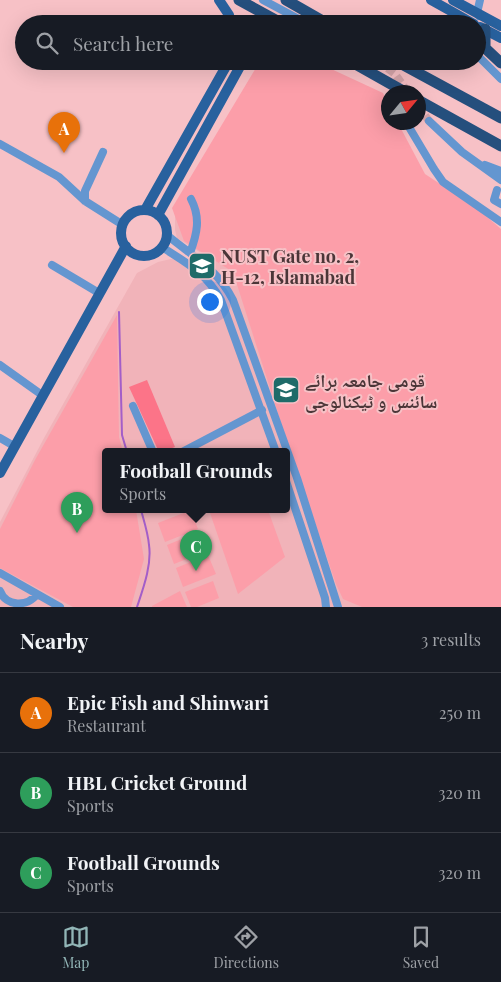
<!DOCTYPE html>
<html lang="en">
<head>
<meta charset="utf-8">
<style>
  :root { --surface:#171b24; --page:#242831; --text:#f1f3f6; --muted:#9ea1a6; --line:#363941; --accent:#92b6b7 }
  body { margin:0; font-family:"Playfair Display","Noto Naskh Arabic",serif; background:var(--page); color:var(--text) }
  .compass { position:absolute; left:381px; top:85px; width:45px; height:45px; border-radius:50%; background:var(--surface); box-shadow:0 5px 20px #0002; rotate:61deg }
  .you { position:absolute; left:209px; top:301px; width:18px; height:18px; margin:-12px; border:4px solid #fff; border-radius:50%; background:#1a73e8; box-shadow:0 0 0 8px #1a73e833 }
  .badge { display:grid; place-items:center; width:32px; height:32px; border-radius:50%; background:var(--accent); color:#fff; font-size:16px; font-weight:700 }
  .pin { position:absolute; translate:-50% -41px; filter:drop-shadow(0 1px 2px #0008) }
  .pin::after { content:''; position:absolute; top:26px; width:18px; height:15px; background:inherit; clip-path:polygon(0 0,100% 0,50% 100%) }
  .popup { position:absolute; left:102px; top:448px; width:188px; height:65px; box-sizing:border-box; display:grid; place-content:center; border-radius:5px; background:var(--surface); filter:drop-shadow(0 1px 4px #0005); font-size:16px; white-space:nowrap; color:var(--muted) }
  .popup b { font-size:19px; color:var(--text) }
  .popup::after { content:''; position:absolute; left:50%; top:100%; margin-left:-10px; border:10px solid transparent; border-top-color:var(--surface) }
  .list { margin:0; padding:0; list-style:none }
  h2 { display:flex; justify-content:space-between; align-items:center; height:65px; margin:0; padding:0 20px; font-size:21px }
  h2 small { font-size:16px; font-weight:400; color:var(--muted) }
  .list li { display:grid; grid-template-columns:32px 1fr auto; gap:15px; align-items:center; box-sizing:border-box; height:80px; padding:0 20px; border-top:1px solid var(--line) }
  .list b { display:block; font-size:19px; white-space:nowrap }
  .list p { margin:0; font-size:16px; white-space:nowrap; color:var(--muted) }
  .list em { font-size:16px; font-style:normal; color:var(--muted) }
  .icon { flex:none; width:28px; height:28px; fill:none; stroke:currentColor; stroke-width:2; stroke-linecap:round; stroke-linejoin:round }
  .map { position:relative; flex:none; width:501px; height:607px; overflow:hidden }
  .search { position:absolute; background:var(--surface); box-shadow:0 5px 20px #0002; left:15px; right:15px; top:15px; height:55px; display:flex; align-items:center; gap:12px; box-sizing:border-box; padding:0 18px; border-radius:28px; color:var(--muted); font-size:19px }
  .sheet { height:305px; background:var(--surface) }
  nav { display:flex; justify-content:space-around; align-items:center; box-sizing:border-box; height:70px; border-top:1px solid var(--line); background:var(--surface); font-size:14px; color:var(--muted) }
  nav a { display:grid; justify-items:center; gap:2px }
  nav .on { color:var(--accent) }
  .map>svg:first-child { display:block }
</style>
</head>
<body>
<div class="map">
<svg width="501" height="607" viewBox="0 0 501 607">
  <rect width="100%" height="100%" fill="#f7c1c6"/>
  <path fill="#f1b3b9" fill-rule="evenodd" d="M193 179 501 607H0V522L44 438 137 273 158 262 175 258 196 272 206 256 177 238 175 230V215ZM106 452H286V510H106Z"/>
  <path fill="#fc9ea9" d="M260 61H314L383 93 388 104V122L398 123 425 174 478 209 501 229V607H362L343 599 336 584 283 429 233 272 184 241 172 208Z
    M117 315 119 437 123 452H106V510H136L144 559 131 607H73L0 568V529L35 460Z
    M191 510 198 529 165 542 158 523Z
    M209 510H268L285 557 238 594Z
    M199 532 207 551 174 564 167 545Z
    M208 555 216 574 183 587 176 568Z
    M213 581 219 598 197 607H191L185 592Z
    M180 591 187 607H152V606Z"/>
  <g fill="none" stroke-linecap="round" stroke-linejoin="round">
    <path stroke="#a35ec8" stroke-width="2" d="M119 312 122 435 127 452
      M137 607C143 589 152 565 149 545 148 533 144 521 141 510"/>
  </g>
  <path fill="#fc7488" d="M147 380 175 447 162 452H159L129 387Z"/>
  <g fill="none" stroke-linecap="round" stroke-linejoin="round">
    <path stroke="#d5a5aa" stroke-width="8" stroke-dasharray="8 4" stroke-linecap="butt" d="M378 61 395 74 407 91
      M418 106 429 121"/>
    <path stroke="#6496d0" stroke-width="8" d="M263 0 308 24
      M479 16 477 13 480 0
      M477 55 501 79
      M429 121 462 152 501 180
      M406 122 434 169 443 182 501 222
      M0 144 59 177 85 201 123 225
      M485 165 501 171
      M497 190 494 200 501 204
      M85 201V191L103 152
      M167 235C193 257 216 267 233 300L297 478 338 607
      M162 247C188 264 205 272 221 300L276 452
      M190 253C197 234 201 218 191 199
      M52 265 99 293
      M0 365 42 395
      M133 406 153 452
      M0 438 14 446
      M182 452 262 410
      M286 481 325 598 326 607
      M0 573 60 607
      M0 591C6 607 28 607 37 594"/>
    <path stroke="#28619e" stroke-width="10" d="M219 0 229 15 231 24
      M431 0 474 24
      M453 0 501 26
      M480 27 501 38
      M145 210 229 61
      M121 233a23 23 0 1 1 46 0a23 23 0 1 1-46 0Z
      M158 215 243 61
      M0 473 126 246"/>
    <path stroke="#254f7d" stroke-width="11" d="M239 0 283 24
      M286 0 328 24
      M485 29V48L501 63
      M350 61 405 92
      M396 61 501 118
      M418 100 501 146"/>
  </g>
  <defs>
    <g id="university-square" transform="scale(1.4375)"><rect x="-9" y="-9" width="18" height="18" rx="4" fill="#1f6b69" stroke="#f7c1c6"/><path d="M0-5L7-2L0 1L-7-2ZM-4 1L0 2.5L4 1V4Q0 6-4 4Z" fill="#fff"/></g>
  </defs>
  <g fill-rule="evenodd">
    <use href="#university-square" x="202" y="266"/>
    <use href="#university-square" x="286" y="390"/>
  </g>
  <g text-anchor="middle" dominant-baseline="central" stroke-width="4" stroke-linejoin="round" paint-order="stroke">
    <g font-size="18" font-weight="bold" fill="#4b3638" stroke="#f7c1c6" text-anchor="start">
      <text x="221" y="256">NUST Gate no. 2,<tspan x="221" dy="21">H-12, Islamabad</tspan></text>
      <text x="305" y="380">قومی جامعہ برائے<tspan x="305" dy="21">سائنس و ٹیکنالوجی</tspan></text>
    </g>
  </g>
</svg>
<svg class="compass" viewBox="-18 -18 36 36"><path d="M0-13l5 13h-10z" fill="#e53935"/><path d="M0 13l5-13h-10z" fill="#9ea1a6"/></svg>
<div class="you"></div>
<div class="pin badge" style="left:64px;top:153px;background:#e8710a">A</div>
<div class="pin badge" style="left:77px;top:533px;background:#2e9e5b">B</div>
<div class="pin badge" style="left:196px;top:571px;background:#2e9e5b">C</div>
<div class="popup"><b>Football Grounds</b>Sports</div>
<div class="search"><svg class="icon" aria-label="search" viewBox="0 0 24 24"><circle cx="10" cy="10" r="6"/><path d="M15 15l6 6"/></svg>Search here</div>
</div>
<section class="sheet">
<h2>Nearby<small>3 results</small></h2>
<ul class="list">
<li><span class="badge" style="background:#e8710a">A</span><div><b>Epic Fish and Shinwari</b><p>Restaurant</p></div><em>250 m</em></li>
<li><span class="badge" style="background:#2e9e5b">B</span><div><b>HBL Cricket Ground</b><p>Sports</p></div><em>320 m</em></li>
<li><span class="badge" style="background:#2e9e5b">C</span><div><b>Football Grounds</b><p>Sports</p></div><em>320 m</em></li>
</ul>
</section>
<nav>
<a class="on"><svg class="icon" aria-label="map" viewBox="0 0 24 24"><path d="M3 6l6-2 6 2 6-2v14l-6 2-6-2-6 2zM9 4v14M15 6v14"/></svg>Map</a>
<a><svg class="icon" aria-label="directions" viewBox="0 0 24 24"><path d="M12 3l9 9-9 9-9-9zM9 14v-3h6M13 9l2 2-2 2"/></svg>Directions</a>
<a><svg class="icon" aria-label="saved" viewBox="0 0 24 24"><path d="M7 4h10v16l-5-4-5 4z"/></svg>Saved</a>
</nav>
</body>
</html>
